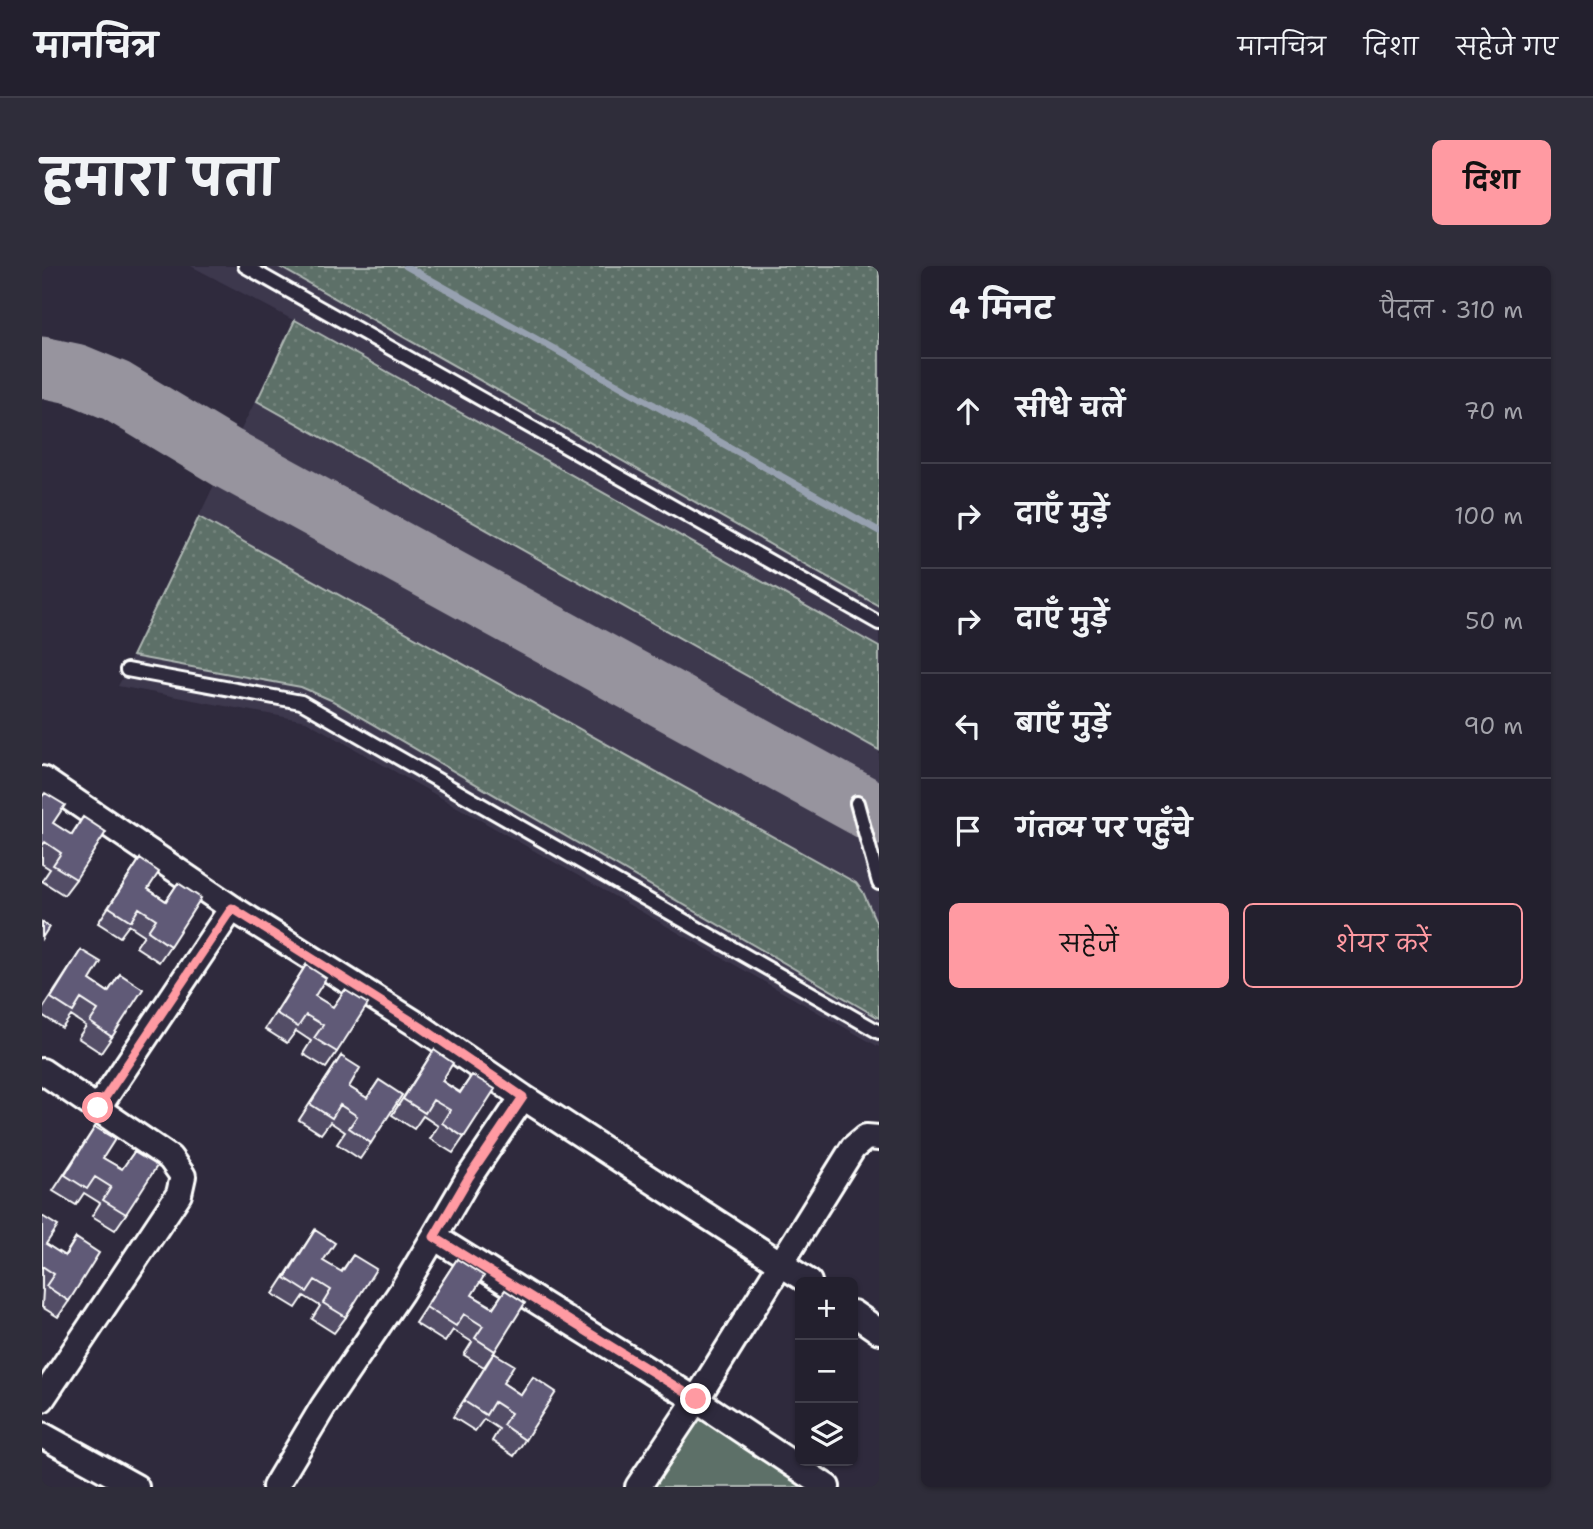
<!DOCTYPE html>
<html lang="hi">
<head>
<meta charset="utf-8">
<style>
  :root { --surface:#23202e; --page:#2f2d3a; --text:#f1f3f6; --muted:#a3a3aa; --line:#403e4a; --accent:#ff9aa2 }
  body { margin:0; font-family:"Shantell Sans","Playpen Sans Deva",sans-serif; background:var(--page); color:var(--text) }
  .controls { position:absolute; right:21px; bottom:21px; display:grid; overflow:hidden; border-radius:10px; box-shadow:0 2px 5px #0004 }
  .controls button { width:63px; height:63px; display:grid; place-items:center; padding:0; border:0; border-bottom:2px solid var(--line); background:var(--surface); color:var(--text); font:35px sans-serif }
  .stop { position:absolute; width:21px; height:21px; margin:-16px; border:5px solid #ff9aa2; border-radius:50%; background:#fff }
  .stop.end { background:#ff9aa2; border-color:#fff; box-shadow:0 2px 7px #0008 }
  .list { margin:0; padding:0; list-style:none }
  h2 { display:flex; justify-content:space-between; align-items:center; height:91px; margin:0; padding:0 28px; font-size:30px }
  h2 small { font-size:23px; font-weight:400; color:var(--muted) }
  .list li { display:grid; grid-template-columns:46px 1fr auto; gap:21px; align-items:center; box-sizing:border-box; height:105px; padding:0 28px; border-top:2px solid var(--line) }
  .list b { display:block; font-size:26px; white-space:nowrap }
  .list em { font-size:23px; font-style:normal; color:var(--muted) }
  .actions { display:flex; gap:14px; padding:21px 28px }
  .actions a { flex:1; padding:16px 0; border:2px solid var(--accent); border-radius:10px; text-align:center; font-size:24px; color:var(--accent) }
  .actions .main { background:var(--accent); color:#111 }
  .icon { flex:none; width:38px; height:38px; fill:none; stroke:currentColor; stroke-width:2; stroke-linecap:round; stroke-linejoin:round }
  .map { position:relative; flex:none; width:837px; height:1221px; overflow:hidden; border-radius:10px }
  header { display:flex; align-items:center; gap:42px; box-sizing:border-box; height:98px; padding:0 35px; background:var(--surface); border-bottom:2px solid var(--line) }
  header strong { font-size:33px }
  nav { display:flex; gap:38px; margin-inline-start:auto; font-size:24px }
  .intro { display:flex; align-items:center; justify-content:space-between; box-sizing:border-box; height:168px; padding:0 42px }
  h1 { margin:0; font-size:49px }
  .button { padding:18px 32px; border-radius:10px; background:var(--accent); color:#111; font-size:24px; font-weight:700 }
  main { display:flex; gap:42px; padding:0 42px }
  aside { flex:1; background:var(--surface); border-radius:10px; box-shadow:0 2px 5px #0004 }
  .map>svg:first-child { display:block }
</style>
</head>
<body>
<header>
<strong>मानचित्र</strong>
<nav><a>मानचित्र</a><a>दिशा</a><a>सहेजे गए</a></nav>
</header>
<div class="intro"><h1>हमारा पता</h1><a class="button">दिशा</a></div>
<main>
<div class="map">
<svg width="837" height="1221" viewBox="0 0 837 1221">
  <defs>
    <pattern id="grass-dots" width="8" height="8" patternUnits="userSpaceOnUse" patternTransform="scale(1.75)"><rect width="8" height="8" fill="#5d6f67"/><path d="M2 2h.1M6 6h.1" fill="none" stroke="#75857e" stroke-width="1.8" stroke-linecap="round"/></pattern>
  </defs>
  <rect width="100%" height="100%" fill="#2f2a3d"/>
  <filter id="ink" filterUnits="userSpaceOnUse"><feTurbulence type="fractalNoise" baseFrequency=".0143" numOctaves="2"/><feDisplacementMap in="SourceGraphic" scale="14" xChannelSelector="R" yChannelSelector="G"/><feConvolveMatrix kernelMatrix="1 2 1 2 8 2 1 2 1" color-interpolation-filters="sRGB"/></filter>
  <g filter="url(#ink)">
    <path fill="#3e384e" d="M149 0H837V781L264 455 76 420 85 404 90 390 185 192 253 55Z"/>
    <path fill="url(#grass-dots)" stroke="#aeb7b3" stroke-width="2" d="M236 0H837V340Z
      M253 54 837 381V484L215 135Z
      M157 251 814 617 821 626 837 663V752L289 434 259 421 90 390Z"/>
    <path fill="#5d6f67" stroke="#aeb7b3" stroke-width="2" d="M658 1147 764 1221H610Z"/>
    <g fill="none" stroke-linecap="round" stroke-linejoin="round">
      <path stroke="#97a1b0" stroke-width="7" d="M364 0 837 265"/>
      <path stroke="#97949e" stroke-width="61" d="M0 101 33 108 74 125 185 192 837 549"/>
      <g stroke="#fff" stroke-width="18">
        <path id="lane" d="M203 0 837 357
          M85 404 259 436 837 766
          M815 537 837 617"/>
      </g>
      <g stroke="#fff" stroke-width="30">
        <path id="street" d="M0 513 190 642 379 761 481 831 767 1016
          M0 805 128 892 141 910 137 928 0 1133
          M481 831 427 911 392 971 654 1134 785 1221
          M56 842 190 642
          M811 1047 837 1065
          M0 1169 94 1221
          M233 1221 281 1141 359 1026 392 971
          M596 1221 654 1134 811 882 824 871 837 872"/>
      </g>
      <use href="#lane" stroke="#2f2a3d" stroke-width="12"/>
      <use href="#street" stroke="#2f2a3d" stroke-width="24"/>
    </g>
    <path fill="#534d66" stroke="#fff" stroke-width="2" d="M0 531 11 557 29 569 41 551 34 613 22 629 0 615 8 603 0 598Z
      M98 593 106 623 124 635 136 617 128 680 117 696 94 681 102 669 87 659 78 671 56 657Z
      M39 684 48 714 66 726 78 708 70 771 59 787 36 772 44 760 29 750 20 762 0 749V744Z
      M264 699 273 730 291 741 303 724 295 786 284 802 261 788 269 775 254 765 245 777 223 763Z
      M392 784 400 815 418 826 430 809 422 871 411 887 388 873 396 860 381 850 372 863 350 849Z
      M299 790 307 821 325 832 337 814 329 877 318 893 295 878 303 866 288 856 279 868 257 854Z
      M53 861 61 892 80 903 92 886 84 948 73 964 50 950 58 937 42 927 34 939 11 925Z
      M0 950 4 978 22 990 34 972 27 1035 16 1051 0 1041 1 1024 0 1023Z
      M273 964 281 995 299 1006 311 989 304 1051 292 1067 270 1053 278 1040 262 1030 254 1042 231 1028Z
      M415 993 430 1029 451 1041 463 1024 453 1085 442 1101 422 1089 430 1076 411 1064 403 1076 373 1057Z
      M452 1087 461 1117 479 1129 491 1111 483 1174 472 1190 450 1175 457 1163 442 1153 433 1165 411 1151Z"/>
    <path fill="#615a77" stroke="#fff" stroke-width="2" d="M3 527 23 539 11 557 30 569 41 551 64 566 34 613 11 599 19 587 3 576 0 580V531Z
      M98 593 117 606 106 623 124 635 136 617 159 632 128 680 106 665 114 653 97 642 89 655 67 641Z
      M0 656 7 661 0 672Z
      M39 684 59 696 48 714 66 726 78 708 101 723 70 771 48 756 56 744 39 733 31 746 9 732Z
      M264 699 284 712 273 730 291 741 303 724 326 738 295 786 272 772 281 759 264 749 256 761 234 747Z
      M392 784 411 797 400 815 418 827 430 809 453 823 422 871 400 857 408 844 391 834 383 847 361 833Z
      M299 790 318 802 307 821 325 832 337 814 360 829 329 877 307 862 315 850 298 839 290 852 268 838Z
      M53 861 73 873 61 892 80 903 92 886 115 900 84 948 61 934 69 921 53 911 45 923 23 909Z
      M0 950 16 960 4 978 23 990 34 972 57 987 27 1035 4 1020 12 1008 0 1000Z
      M273 964 293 977 281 995 300 1006 311 989 334 1003 304 1051 281 1037 289 1024 273 1014 265 1026 243 1012Z
      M415 993 442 1010 430 1029 451 1042 463 1024 483 1037 453 1085 433 1072 441 1060 422 1048 414 1060 384 1041Z
      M452 1087 472 1099 461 1117 479 1129 491 1111 514 1126 483 1174 461 1159 469 1147 452 1136 444 1149 422 1135Z"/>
  </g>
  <g fill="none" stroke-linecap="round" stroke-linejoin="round" filter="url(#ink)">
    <path stroke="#ff9aa2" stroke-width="9" d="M56 842 190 642 379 761 481 831 427 911 392 971 654 1133"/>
  </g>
</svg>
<div class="controls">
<button>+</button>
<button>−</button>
<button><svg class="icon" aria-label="layers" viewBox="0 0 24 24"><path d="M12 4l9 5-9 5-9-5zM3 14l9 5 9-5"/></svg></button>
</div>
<div class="stop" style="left:56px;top:842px"></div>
<div class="stop end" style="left:654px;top:1133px"></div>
</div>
<aside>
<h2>4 मिनट<small>पैदल · 310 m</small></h2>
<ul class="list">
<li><svg class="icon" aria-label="ahead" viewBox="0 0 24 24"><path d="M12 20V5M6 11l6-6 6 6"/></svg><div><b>सीधे चलें</b></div><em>70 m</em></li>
<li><svg class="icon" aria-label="right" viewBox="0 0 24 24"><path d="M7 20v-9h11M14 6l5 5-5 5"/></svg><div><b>दाएँ मुड़ें</b></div><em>100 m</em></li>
<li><svg class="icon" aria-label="right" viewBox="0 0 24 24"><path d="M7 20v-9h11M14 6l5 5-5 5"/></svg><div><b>दाएँ मुड़ें</b></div><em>50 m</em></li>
<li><svg class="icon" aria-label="left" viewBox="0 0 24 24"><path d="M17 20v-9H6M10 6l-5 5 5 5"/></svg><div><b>बाएँ मुड़ें</b></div><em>90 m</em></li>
<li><svg class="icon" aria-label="arrive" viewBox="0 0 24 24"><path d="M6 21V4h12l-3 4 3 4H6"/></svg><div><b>गंतव्य पर पहुँचे</b></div></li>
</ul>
<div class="actions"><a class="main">सहेजें</a><a>शेयर करें</a></div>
</aside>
</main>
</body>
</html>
